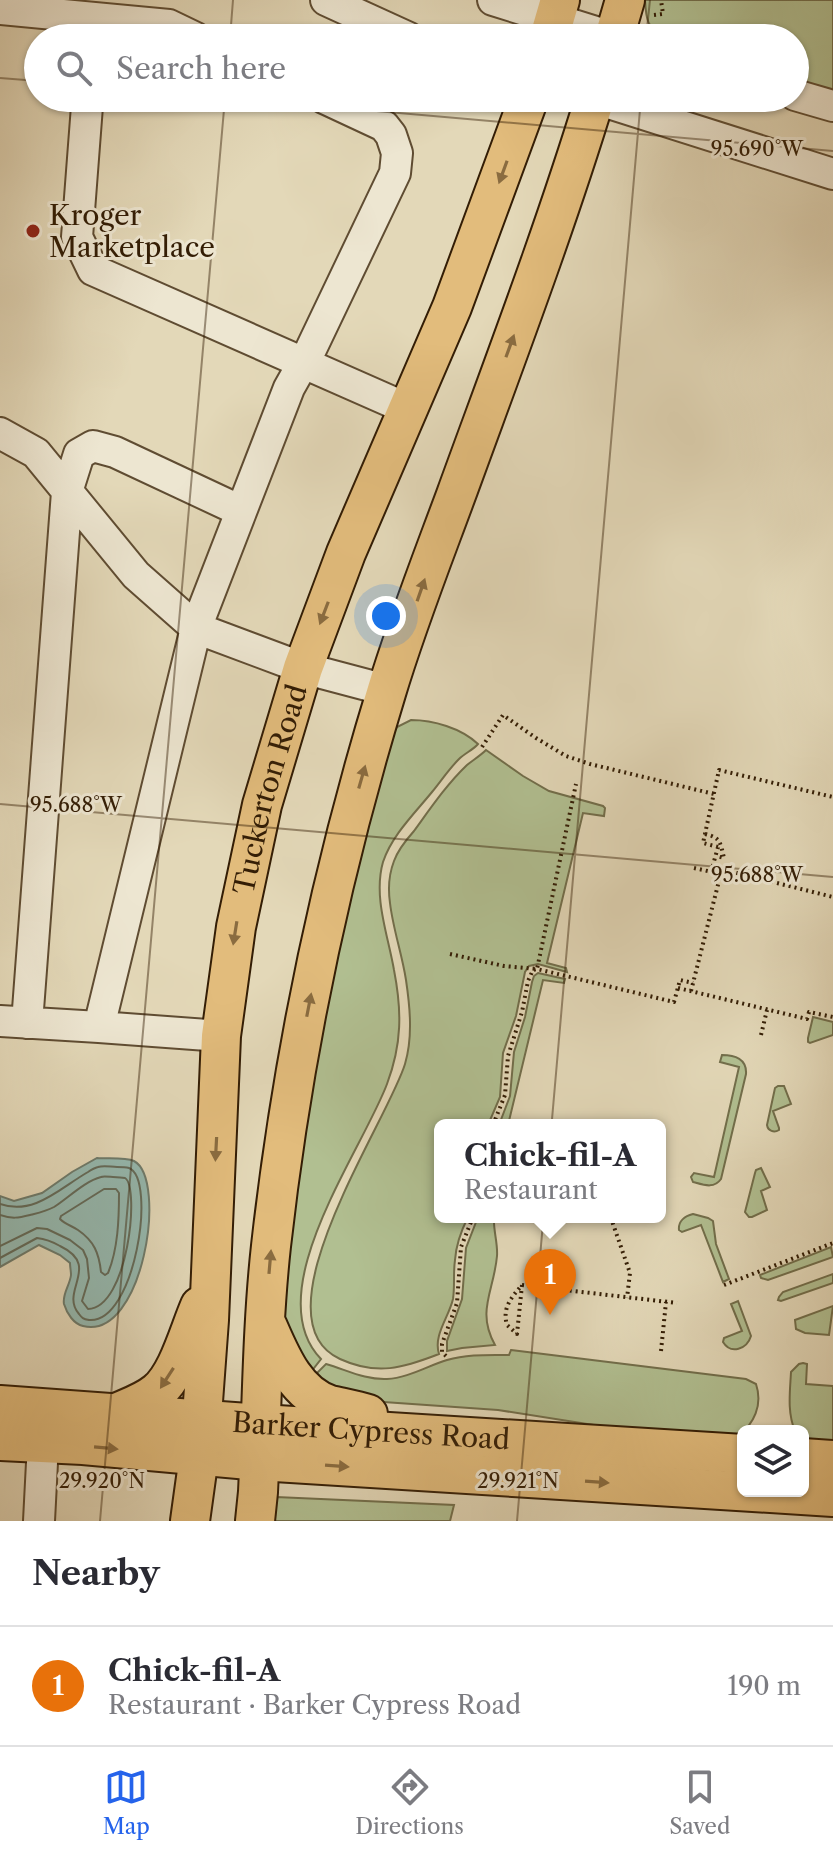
<!DOCTYPE html>
<html lang="en">
<head>
<meta charset="utf-8">
<style>
  :root { --surface:#fff; --page:#f7f7f7; --text:#2b2b33; --muted:#7c7c81; --line:#e1e1e2; --accent:#2563eb }
  body { margin:0; font-family:"Libre Caslon Text",serif; background:var(--page); color:var(--text) }
  .controls { position:absolute; right:24px; bottom:24px; display:grid; overflow:hidden; border-radius:12px; box-shadow:0 2px 6px #0004 }
  .controls button { width:72px; height:72px; display:grid; place-items:center; padding:0; border:0; border-bottom:2px solid var(--line); background:var(--surface); color:var(--text); font:40px sans-serif }
  .you { position:absolute; left:386px; top:616px; width:28px; height:28px; margin:-20px; border:6px solid #fff; border-radius:50%; background:#1a73e8; box-shadow:0 0 0 12px #1a73e833 }
  .badge { display:grid; place-items:center; width:52px; height:52px; border-radius:50%; background:var(--accent); color:#fff; font-size:26px; font-weight:700 }
  .pin { position:absolute; translate:-50% -66px; filter:drop-shadow(0 2px 4px #0008) }
  .pin::after { content:''; position:absolute; top:42px; width:28px; height:24px; background:inherit; clip-path:polygon(0 0,100% 0,50% 100%) }
  .popup { position:absolute; left:434px; top:1119px; width:232px; height:104px; box-sizing:border-box; display:grid; place-content:center; border-radius:12px; background:var(--surface); filter:drop-shadow(0 2px 6px #0005); font-size:26px; white-space:nowrap; color:var(--muted) }
  .popup b { font-size:30px; color:var(--text) }
  .popup::after { content:''; position:absolute; left:50%; top:100%; margin-left:-16px; border:16px solid transparent; border-top-color:var(--surface) }
  .list { margin:0; padding:0; list-style:none }
  h2 { display:flex; justify-content:space-between; align-items:center; height:104px; margin:0; padding:0 32px; font-size:34px }
  h2 small { font-size:26px; font-weight:400; color:var(--muted) }
  .list li { display:grid; grid-template-columns:52px 1fr auto; gap:24px; align-items:center; box-sizing:border-box; height:120px; padding:0 32px; border-top:2px solid var(--line) }
  .list b { display:block; font-size:30px; white-space:nowrap }
  .list p { margin:0; font-size:26px; white-space:nowrap; color:var(--muted) }
  .list em { font-size:26px; font-style:normal; color:var(--muted) }
  .icon { flex:none; width:44px; height:44px; fill:none; stroke:currentColor; stroke-width:2; stroke-linecap:round; stroke-linejoin:round }
  .map { position:relative; flex:none; width:833px; height:1521px; overflow:hidden }
  .search { position:absolute; background:var(--surface); box-shadow:0 2px 6px #0004; left:24px; right:24px; top:24px; height:88px; display:flex; align-items:center; gap:20px; box-sizing:border-box; padding:0 28px; border-radius:44px; color:var(--muted); font-size:30px }
  .sheet { height:224px; background:var(--surface) }
  nav { display:flex; justify-content:space-around; align-items:center; box-sizing:border-box; height:112px; border-top:2px solid var(--line); background:var(--surface); font-size:22px; color:var(--muted) }
  nav a { display:grid; justify-items:center; gap:4px }
  nav .on { color:var(--accent) }
  .map>svg:first-child { display:block }
</style>
</head>
<body>
<div class="map">
<svg width="833" height="1521" viewBox="0 0 833 1521">
  <rect width="100%" height="100%" fill="#e3d8b8"/>
  <filter id="stains"><feTurbulence type="fractalNoise" baseFrequency=".0025" numOctaves="4"/><feColorMatrix values="0 0 0 0 .2 0 0 0 0 .09 0 0 0 0 .02 0 0 0 .5 -.17"/></filter>
  <radialGradient id="worn" r=".72"><stop offset=".6" stop-color="#630" stop-opacity="0"/><stop offset="1" stop-color="#630" stop-opacity=".3"/></radialGradient>
  <path fill="#b1bf91" stroke="#726e4b" stroke-width="2" d="M645 0H833V92L795 80V38H664C647 27 646 20 645 0Z
    M411 720C433 720 461 728 478 744 473 750 465 753 459 759 449 769 441 781 432 792 415 813 392 835 383 862 373 897 388 935 394 970 402 1011 402 1044 387 1084 362 1151 257 1293 321 1359L307 1377 283 1314 296 1184 310 1097 343 921 392 735 397 727Z
    M486 750 523 776 549 791 603 806 605 808 604 816 583 813 547 963 566 968 567 972 538 964 529 966 525 972 516 1016 503 1053 500 1097 488 1125H440V1217H468C461 1231 456 1245 455 1260 453 1273 455 1286 453 1299 449 1317 433 1335 439 1354 403 1368 377 1376 340 1359 252 1319 388 1121 405 1064 413 1037 410 1007 406 980 402 954 393 929 390 903 388 889 389 874 394 861 398 850 406 840 414 831 430 809 447 784 467 765 473 760 480 756 486 750Z
    M538 973 565 979 564 983 543 980 508 1125H499L510 1096 514 1052 525 1017 532 982 534 976Z
    M813 1017 833 1022V1035L810 1043 808 1042V1038Z
    M722 1055C735 1055 747 1059 746 1074L721 1179C714 1189 704 1185 693 1182L691 1177 694 1173 714 1177 739 1067 720 1062Z
    M778 1086H784L791 1104 773 1111 779 1128V1130C774 1133 768 1131 767 1125L775 1088Z
    M761 1168 770 1187 761 1191 767 1210 752 1217H749L745 1212 755 1173 756 1170Z
    M693 1214 708 1218 713 1221 716 1244 729 1279 723 1282 701 1225 682 1232 679 1230C678 1221 685 1216 693 1214Z
    M478 1217H494C493 1230 498 1243 497 1256 494 1291 476 1311 495 1345L462 1348 447 1351V1341L462 1299 466 1248Z
    M831 1247 833 1257 768 1280 761 1278 760 1275Z
    M833 1274V1283L781 1301 778 1300 779 1297 783 1292Z
    M738 1301 751 1336C747 1349 731 1355 723 1342L724 1338 742 1331 731 1304Z
    M833 1306 829 1335 805 1333 796 1329 795 1320Z
    M511 1350 746 1379 756 1384C763 1405 754 1424 738 1436L600 1426 498 1410 355 1400 310 1380 326 1364C347 1370 365 1380 387 1379 408 1378 427 1366 447 1360 467 1354 488 1355 509 1355Z
    M803 1363 807 1364 806 1384 833 1386V1445L808 1442 803 1439V1431H795C787 1412 790 1392 791 1372L799 1364Z
    M276 1497 454 1505 450 1521H274Z"/>
  <path fill="#95b9b0" stroke="#6e7b6c" stroke-width="2" d="M97 1158C108 1159 125 1157 134 1161 168 1179 143 1341 83 1326 74 1324 67 1314 64 1304 62 1294 70 1285 71 1275 71 1271 70 1267 70 1263L60 1255 39 1245 0 1267V1196L14 1201 42 1193 72 1172Z"/>
  <g fill="none" stroke-linecap="round" stroke-linejoin="round">
    <path stroke="#646b5a" stroke-width="2" d="M104 1189H116L119 1193C119 1219 118 1249 108 1273L105 1275 101 1272C99 1253 94 1241 78 1230 72 1226 65 1224 60 1219L61 1216Z
      M0 1204C34 1216 60 1188 88 1172 91 1170 94 1168 98 1167 104 1165 111 1167 117 1167 121 1167 125 1167 129 1168 157 1179 135 1324 89 1320 83 1319 82 1318 79 1314 59 1291 102 1266 60 1246 53 1242 46 1239 37 1238L0 1258
      M0 1215C12 1219 18 1218 30 1215 38 1213 47 1211 54 1207 68 1198 85 1181 101 1177 103 1176 111 1177 113 1177 114 1177 125 1178 125 1178 140 1187 128 1308 88 1309L82 1301 89 1278 87 1259 83 1250 70 1240 47 1229 37 1228 0 1246"/>
    <g stroke="#5f4c32" stroke-width="34">
      <path id="minor" d="M326 0 409 38
        M493 0 615 38
        M0 9 169 25 196 38
        M795 95 833 106
        M91 98 87 106 77 237 93 270 408 409
        M593 98 833 174
        M0 433 36 453 136 575 196 628 303 668 386 690
        M0 1021 99 1027
        M27 1023 67 492 79 454 93 446 115 452 241 511
        M221 1036 99 1027 196 628 289 388 311 349 395 173 397 153 391 135 384 126 324 98
        M39 1521 43 1443"/>
    </g>
    <g stroke="#331d05" stroke-width="42">
      <g id="major">
        <path d="M549 38 560 0"/>
        <path d="M614 38 625 0"/>
        <path d="M268 1327C281 1357 296 1394 330 1405 343 1408 356 1410 368 1414"/>
        <path id="s1" d="M0 1405 261 1424 743 1454"/>
        <path d="M116 1413C130 1407 145 1402 157 1392 178 1375 189 1331 200 1306"/>
        <path d="M0 1441 83 1445 259 1461 833 1497"/>
        <path d="M803 1458 833 1460"/>
        <path id="s2" d="M190 1521 199 1456 209 1320 221 1036 236 927 262 805 303 668 346 553 452 307 529 98"/>
        <path d="M255 1521 258 1492C262 1410 262 1328 271 1246 292 1059 331 873 386 693 406 626 432 560 456 495 504 363 554 232 595 98"/>
      </g>
    </g>
    <path stroke="#331d05" stroke-width="4" stroke-dasharray="2 4" stroke-linecap="butt" d="M654 15 663 14 661 0
      M482 747 503 715 536 738 566 756 590 764 714 794
      M705 834C721 838 720 842 724 858L716 856
      M718 847 703 843 719 770 833 797
      M713 867 833 897
      M694 868 721 874
      M711 872 718 847
      M450 954 504 966 537 969 576 784
      M678 988 807 1019 809 1012 833 1017
      M691 991 722 869
      M761 1035 767 1010
      M493 1125 505 1095 508 1056 522 1012 528 981 533 970 537 969 674 1002 680 980 693 983
      M613 1217 612 1221 630 1273 627 1298
      M522 1285 677 1303
      M522 1285 517 1334 507 1325C502 1308 511 1298 522 1285Z
      M724 1285 833 1243
      M661 1351 666 1302
      M446 1356 442 1352V1344L457 1303 461 1247 473 1217"/>
    <use href="#minor" stroke="#ede6d1" stroke-width="30"/>
    <use href="#major" stroke="#e2bc7c" stroke-width="38"/>
  </g>
  <defs><path id="oneway-solid" d="M-6-.8H1V-3.2L6.5 0L1 3.2V.8H-6Z" transform="scale(2)"/></defs>
  <g fill="#8a6c40">
    <use href="#oneway-solid" transform="translate(503 172) rotate(110)"/>
    <use href="#oneway-solid" transform="translate(510 346) rotate(-70)"/>
    <use href="#oneway-solid" transform="translate(421 590) rotate(-71)"/>
    <use href="#oneway-solid" transform="translate(324 613) rotate(111)"/>
    <use href="#oneway-solid" transform="translate(362 777) rotate(-74)"/>
    <use href="#oneway-solid" transform="translate(235 933) rotate(99)"/>
    <use href="#oneway-solid" transform="translate(309 1005) rotate(-79)"/>
    <use href="#oneway-solid" transform="translate(216 1149) rotate(93)"/>
    <use href="#oneway-solid" transform="translate(270 1262) rotate(-85)"/>
    <use href="#oneway-solid" transform="translate(167 1378) rotate(123)"/>
    <use href="#oneway-solid" transform="translate(106 1448) rotate(5)"/>
    <use href="#oneway-solid" transform="translate(337 1466) rotate(4)"/>
    <use href="#oneway-solid" transform="translate(597 1482) rotate(4)"/>
  </g>
  <path fill="none" stroke="#331d05" stroke-width="2" stroke-opacity="0.45" d="M230 38 233 0M646 38 650 0M0 78 38 81M228 98 833 151M0 804 833 877M100 1521 225 98M517 1521 641 98"/>
  <circle fill="#8f2418" stroke="#ede6d1" stroke-width="3" cx="33" cy="231" r="8"/>
  <g text-anchor="middle" dominant-baseline="central" stroke-width="6" stroke-linejoin="round" paint-order="stroke">
    <g font-size="28" fill="#331d05" stroke="#ede6d1" text-anchor="start">
      <text x="49" y="215">Kroger<tspan x="49" dy="32">Marketplace</tspan></text>
    </g>
    <g font-size="28" fill="#331d05" stroke="#ede6d1">
      <text stroke="none"><textPath href="#s2" startOffset="738">Tuckerton Road</textPath></text>
      <text stroke="none"><textPath href="#s1" startOffset="372">Barker Cypress Road</textPath></text>
    </g>
  </g>
  <g font-size="20" text-anchor="middle" fill="#331d05" stroke="#ede6d1" stroke-width="6" stroke-linejoin="round" paint-order="stroke">
    <text x="757" y="156">95.690°W</text>
    <text x="76" y="812">95.688°W</text>
    <text x="757" y="882">95.688°W</text>
    <text x="102" y="1488">29.920°N</text>
    <text x="518" y="1488">29.921°N</text>
  </g>
  <rect width="100%" height="100%" filter="url(#stains)"/>
  <rect width="100%" height="100%" fill="url(#worn)"/>
</svg>
<div class="controls">
<button><svg class="icon" aria-label="layers" viewBox="0 0 24 24"><path d="M12 4l9 5-9 5-9-5zM3 14l9 5 9-5"/></svg></button>
</div>
<div class="you"></div>
<div class="pin badge" style="left:550px;top:1315px;background:#e8710a">1</div>
<div class="popup"><b>Chick-fil-A</b>Restaurant</div>
<div class="search"><svg class="icon" aria-label="search" viewBox="0 0 24 24"><circle cx="10" cy="10" r="6"/><path d="M15 15l6 6"/></svg>Search here</div>
</div>
<section class="sheet">
<h2>Nearby<small></small></h2>
<ul class="list">
<li><span class="badge" style="background:#e8710a">1</span><div><b>Chick-fil-A</b><p>Restaurant · Barker Cypress Road</p></div><em>190 m</em></li>
</ul>
</section>
<nav>
<a class="on"><svg class="icon" aria-label="map" viewBox="0 0 24 24"><path d="M3 6l6-2 6 2 6-2v14l-6 2-6-2-6 2zM9 4v14M15 6v14"/></svg>Map</a>
<a><svg class="icon" aria-label="directions" viewBox="0 0 24 24"><path d="M12 3l9 9-9 9-9-9zM9 14v-3h6M13 9l2 2-2 2"/></svg>Directions</a>
<a><svg class="icon" aria-label="saved" viewBox="0 0 24 24"><path d="M7 4h10v16l-5-4-5 4z"/></svg>Saved</a>
</nav>
</body>
</html>
